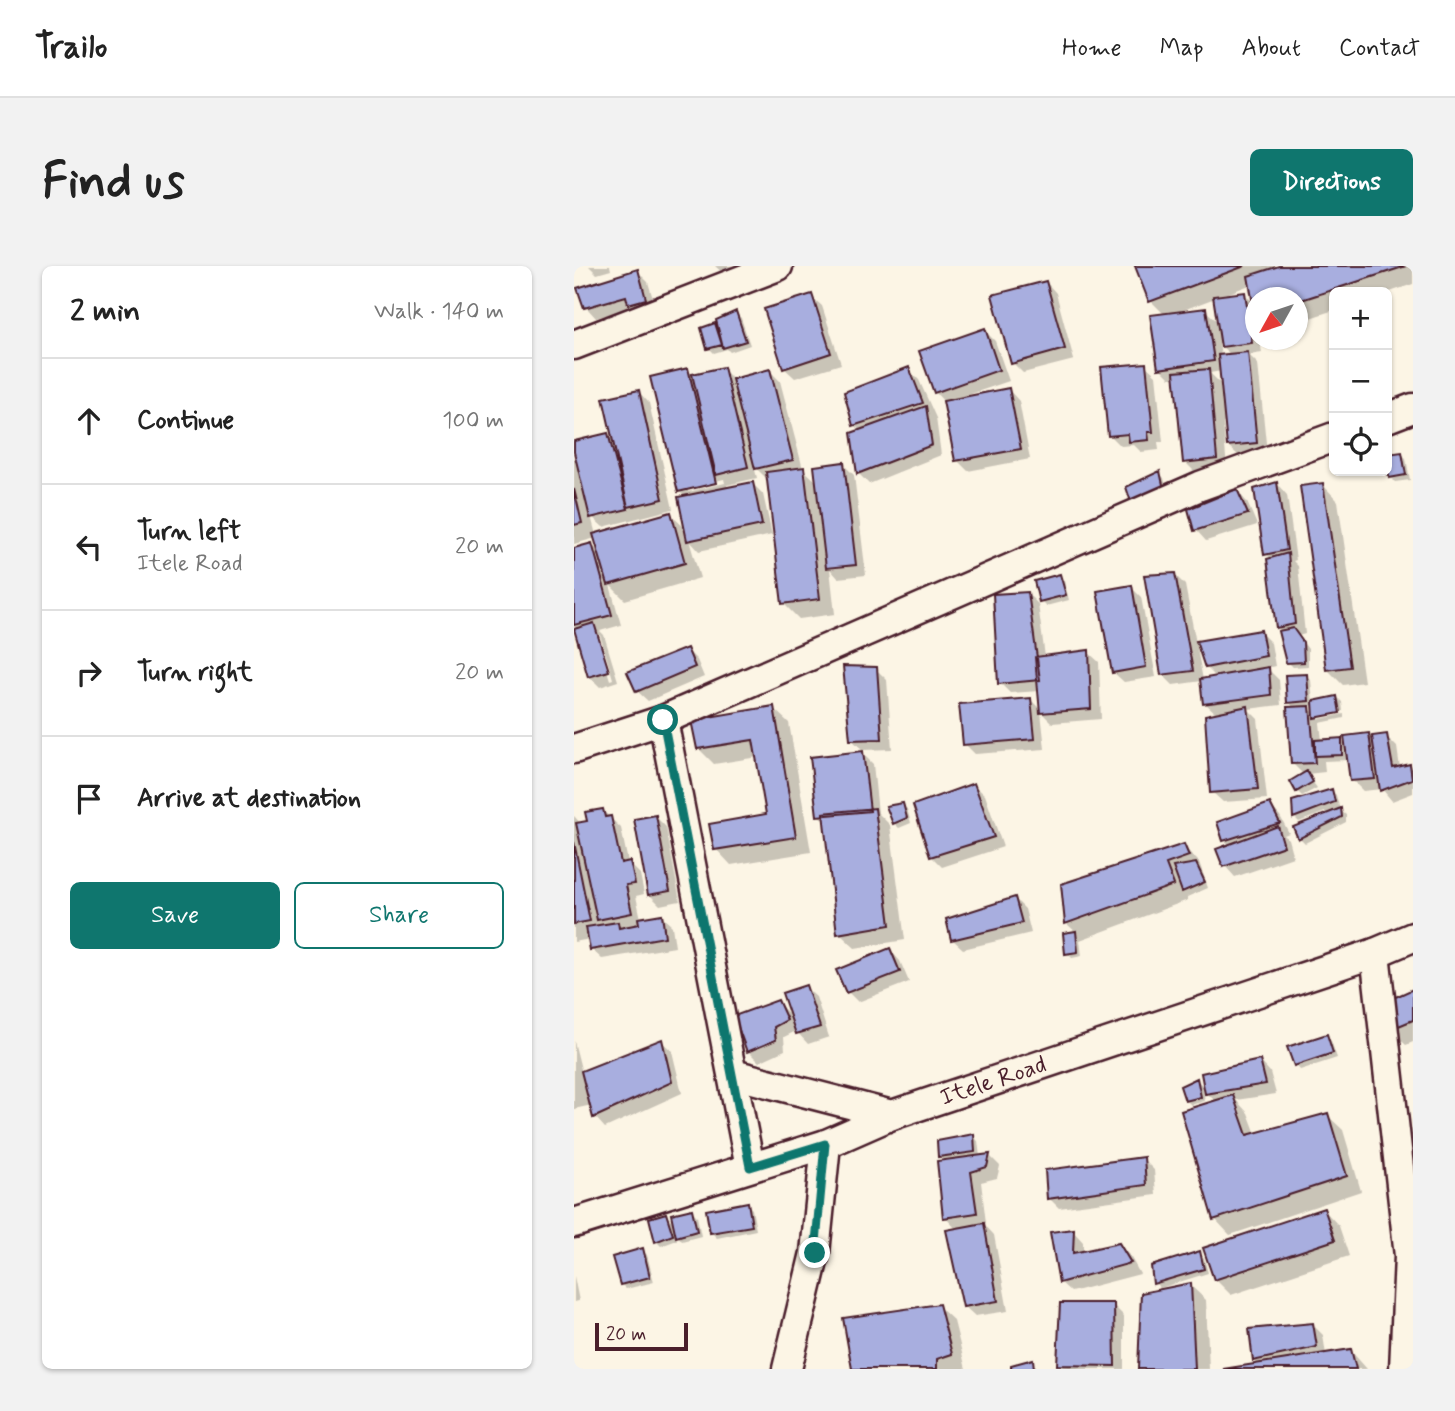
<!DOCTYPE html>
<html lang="en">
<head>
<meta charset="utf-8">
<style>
  :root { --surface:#fff; --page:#f2f2f2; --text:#222; --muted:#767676; --line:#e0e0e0; --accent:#0f766e }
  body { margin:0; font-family:Mynerve,sans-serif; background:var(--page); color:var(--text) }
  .controls { position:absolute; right:21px; top:21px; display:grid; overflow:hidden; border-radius:10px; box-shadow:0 2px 5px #0004 }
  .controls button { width:63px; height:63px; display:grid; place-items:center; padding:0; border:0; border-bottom:2px solid var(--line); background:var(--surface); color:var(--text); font:35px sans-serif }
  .compass { position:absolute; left:671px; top:21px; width:63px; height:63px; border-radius:50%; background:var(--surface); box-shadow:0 2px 5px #0004; rotate:230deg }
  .scale { position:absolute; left:21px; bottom:18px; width:93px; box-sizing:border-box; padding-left:7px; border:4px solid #4a1f2b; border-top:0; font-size:19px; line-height:24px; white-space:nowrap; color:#4a1f2b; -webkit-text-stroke:5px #fcf5e5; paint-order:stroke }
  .stop { position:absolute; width:21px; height:21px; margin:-16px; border:5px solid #0f766e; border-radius:50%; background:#fff }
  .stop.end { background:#0f766e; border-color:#fff; box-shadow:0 2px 7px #0008 }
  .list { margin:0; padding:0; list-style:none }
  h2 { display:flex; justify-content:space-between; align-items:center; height:91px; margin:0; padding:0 28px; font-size:30px }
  h2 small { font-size:23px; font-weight:400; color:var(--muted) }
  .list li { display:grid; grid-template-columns:46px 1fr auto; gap:21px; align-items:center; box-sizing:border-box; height:126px; padding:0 28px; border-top:2px solid var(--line) }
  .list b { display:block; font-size:26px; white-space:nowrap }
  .list p { margin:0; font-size:23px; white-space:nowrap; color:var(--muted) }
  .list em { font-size:23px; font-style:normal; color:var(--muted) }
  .actions { display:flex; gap:14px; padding:21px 28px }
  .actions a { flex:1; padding:16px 0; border:2px solid var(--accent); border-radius:10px; text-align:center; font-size:24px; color:var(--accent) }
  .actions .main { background:var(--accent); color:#fff }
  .icon { flex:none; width:38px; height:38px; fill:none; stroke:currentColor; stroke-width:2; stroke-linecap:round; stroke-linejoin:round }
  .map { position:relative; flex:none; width:839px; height:1103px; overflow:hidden; border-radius:10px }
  header { display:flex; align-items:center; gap:42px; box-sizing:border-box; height:98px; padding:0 35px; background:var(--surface); border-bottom:2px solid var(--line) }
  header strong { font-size:33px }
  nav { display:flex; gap:38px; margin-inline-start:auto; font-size:24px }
  .intro { display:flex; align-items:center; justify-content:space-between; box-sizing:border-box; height:168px; padding:0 42px }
  h1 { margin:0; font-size:49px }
  .button { padding:18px 32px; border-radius:10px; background:var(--accent); color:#fff; font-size:24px; font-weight:700 }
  main { display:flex; gap:42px; padding:0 42px }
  aside { flex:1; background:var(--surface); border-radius:10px; box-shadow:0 2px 5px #0004 }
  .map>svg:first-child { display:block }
</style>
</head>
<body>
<header>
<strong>Trailo</strong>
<nav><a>Home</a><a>Map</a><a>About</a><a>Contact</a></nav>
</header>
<div class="intro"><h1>Find us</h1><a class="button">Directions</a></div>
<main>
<aside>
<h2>2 min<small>Walk · 140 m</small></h2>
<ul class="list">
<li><svg class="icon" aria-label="ahead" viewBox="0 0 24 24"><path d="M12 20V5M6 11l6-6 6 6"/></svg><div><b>Continue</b></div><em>100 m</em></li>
<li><svg class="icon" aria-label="left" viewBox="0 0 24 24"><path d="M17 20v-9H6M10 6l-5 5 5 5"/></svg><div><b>Turn left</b><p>Itele Road</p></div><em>20 m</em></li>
<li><svg class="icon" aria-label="right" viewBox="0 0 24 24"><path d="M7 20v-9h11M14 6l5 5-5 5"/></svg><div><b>Turn right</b></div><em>20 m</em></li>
<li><svg class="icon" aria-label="arrive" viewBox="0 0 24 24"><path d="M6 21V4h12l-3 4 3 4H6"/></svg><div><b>Arrive at destination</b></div></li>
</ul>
<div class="actions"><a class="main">Save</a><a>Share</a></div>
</aside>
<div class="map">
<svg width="839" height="1103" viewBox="0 0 839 1103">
  <rect width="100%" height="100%" fill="#fcf5e5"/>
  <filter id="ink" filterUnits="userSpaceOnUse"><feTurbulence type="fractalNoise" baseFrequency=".0143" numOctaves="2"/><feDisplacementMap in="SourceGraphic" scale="14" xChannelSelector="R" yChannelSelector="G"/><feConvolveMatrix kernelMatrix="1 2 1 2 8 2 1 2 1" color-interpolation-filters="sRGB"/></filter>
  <g filter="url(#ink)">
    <path fill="#0003" fill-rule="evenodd" d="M15 0H36L37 4 23 8Z
      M141 0H163L165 7 151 9Z
      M563 0H839V18L813 27 760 26V44L724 56V32H682V74H686L688 87 675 89 684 98 693 187 665 190 654 180 652 156 649 157 653 203 621 206 611 196 603 112H596L586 102 591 49 577 35ZM678 18 681 38 670 28 650 29ZM641 32 645 57 631 44 604 46ZM645 78 657 89 647 90ZM647 105 648 119 636 107Z
      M63 5 74 16 82 43 60 41 22 52 12 41Z
      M472 16 482 27 500 94 449 107 439 97Z
      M237 30 248 40 267 98 221 112 210 102Z
      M162 47 167 52 176 79 156 86 153 83 140 87 135 82 141 59 147 66Z
      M410 64 421 75 435 115 391 130V132L435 124 445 135 456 193 394 205 383 194 371 137 361 126Z
      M571 99 582 109 589 176H584L585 184 567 186 560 179 547 180 536 169Z
      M149 103 160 114 196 105 206 115 229 203 244 217 269 198 280 209 292 309 264 312 256 303 261 348 225 353 209 337 193 213 180 200 183 212 153 219 154 223 178 217 189 228 198 269 125 285 115 274 126 312 51 334 36 319 47 359 26 365 30 369 44 415 26 421 15 410 4 363 0 360V284L18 279 27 288 22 272 0 278V177L34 169 41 176 65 126 75 137 99 243 29 261 17 250 22 269 96 248 113 264 112 232 106 226 114 104 119 110ZM150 213 151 217 114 226V222ZM22 369H26L39 413 36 414Z
      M334 103 345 114 362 152 367 189 295 218 284 207 287 166 281 159Z
      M827 188 832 192 836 214 821 216 816 211 813 190Z
      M585 207 590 212 595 233 564 243Z
      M703 218 713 229 722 294 719 295 724 300 731 368 724 370 734 383V400L719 401 714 396 709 366 703 361 698 293 692 288Z
      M749 219 764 235 790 416 769 419 754 404Z
      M663 225 673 236 683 259 632 275 622 264Z
      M601 309 611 319 629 414 643 412 632 401 686 366 697 377 701 400 693 402 705 414 707 439 674 443 684 453 693 533 649 536 638 526 643 448 631 437 628 415 599 419 589 409Z
      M485 310 490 315 495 334 472 340 467 335Z
      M557 321 567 331 582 411 550 416 539 406Z
      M453 327 464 338 471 391 514 386 525 396 527 453 478 457 467 446 471 483 401 488 391 478 457 434 467 444 466 425 436 427 426 417Z
      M113 384 123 394 130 411 74 435 63 425Z
      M302 403 313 414 318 483 289 484 278 474Z
      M732 410 737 414 739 437 763 431 768 436 769 445 743 450 746 453 770 448V452L746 457 748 475 767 474 773 480 795 469 798 472 812 470 823 481 826 502 835 500 839 504V527L818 535 808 523 789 525 778 514 775 494 750 495 751 506 733 508 743 522 728 530 723 525 730 509 719 498 721 443 715 436ZM741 439 742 449 733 440Z
      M199 442 215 457 237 586 157 599 142 583 194 549 184 491 140 498 124 482Z
      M288 487 299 498 304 547 316 559 331 674 281 682 265 667 252 556 244 549Z
      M400 519 411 529 429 581 368 601 357 590Z
      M757 524 762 529 766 544 772 549V556L731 577 726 572 753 549 751 546 725 556 721 552 720 536Z
      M328 539 333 543 337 557 325 562 320 557Z
      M696 539 706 550 715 567 710 569 714 573 719 591 661 611 651 600 644 584 656 579 650 574Z
      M28 544 47 562 54 596 66 608 70 628 62 630 67 653 87 650 98 660 101 681 28 693 17 683 16 673 0 676V550L7 558 15 556Z
      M82 551 92 561 106 635 86 639 75 628Z
      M609 580 625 596 634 622 613 631 614 634 506 674 508 690 498 692 493 687 491 669 503 667 493 658 489 619Z
      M441 633 451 643 457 667 389 683 378 673Z
      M316 684 326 695 335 716 284 736 274 726Z
      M231 721 242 731 255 771 234 778 222 765 210 771 211 784 185 796 174 785 203 736 218 751Z
      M839 725V776L832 779 816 764Z
      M752 770 757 775 763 792 726 804 722 799Z
      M0 775 8 807 87 775 98 785 108 827 31 862 21 851 18 839 0 843Z
      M686 795 696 806 702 828 662 834 674 847 682 868 753 849 769 864 787 925 656 969 641 953 642 836 633 827Z
      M623 814 628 819 631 835 617 839 612 834Z
      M399 870 404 875 406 891 415 889 426 900 423 912 407 916 412 957H409L420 969 434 1045 401 1050 390 1040 383 964 371 951V896L365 890Z
      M569 893 580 904 582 929 485 942 475 932Z
      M173 938 178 943 182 964 143 972 138 967Z
      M750 944 765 960 775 990 657 1029 641 1013Z
      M118 945 123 950 127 970 108 975 101 967 103 974 87 980 82 975 92 949 101 958Z
      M499 965 509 976V987L545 979 556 990 566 1008 497 1026 486 1016Z
      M68 984 73 989 80 1016 52 1023 47 1018Z
      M625 987 630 992 634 1007 586 1022 581 1017Z
      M0 1010 5 1035 0 1036Z
      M616 1019 632 1034 635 1103H566Z
      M539 1039 550 1050V1103H490L485 1098Z
      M364 1040 380 1055 392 1103H280Z
      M738 1058 749 1069 752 1089 777 1085 793 1103H660L686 1099 680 1094Z"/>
    <path fill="#a8aedf" stroke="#4a1f2b" stroke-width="2" d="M561 0H671L575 36Z
      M705 0H832L724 35V32H682L681 49 674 10Z
      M64 3 72 33 54 38 52 30 10 42 3 22Z
      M472 15 491 83 437 98 418 29Z
      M671 26 678 77 647 81 639 30Z
      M238 28 257 87 209 103 190 43Z
      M632 42 640 95 584 103 576 49Z
      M162 45 172 75 149 82 142 54Z
      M141 57 148 79 133 83 127 62Z
      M411 62 425 104 360 127 345 85Z
      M674 86 683 177 653 180 644 89Z
      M572 97 579 166H574L575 174 555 176 554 168 534 170 527 101Z
      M150 101 174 201 142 209 118 108Z
      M335 101 349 137 279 160 270 126Z
      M114 102 142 217 104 226 76 111Z
      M196 103 219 194 181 203 158 113Z
      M635 103 643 193 609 197 600 106Z
      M435 122 447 183 381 195 369 135Z
      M65 124 89 233 54 241 29 132Z
      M352 140 358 179 283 208 277 167Z
      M34 167 54 243 16 252 0 186V175Z
      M828 186 832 209 815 212 813 188Z
      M270 196 282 299 252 302 240 200Z
      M230 201 246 333 208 338 192 206Z
      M586 205 591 228 558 239 552 221Z
      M179 216 188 259 113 275 104 231Z
      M703 216 713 284 690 289 680 223Z
      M749 217 776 401 752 404 726 220Z
      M0 223 8 257 0 259Z
      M663 223 674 248 620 265 614 243Z
      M97 246 111 297 34 319 19 268Z
      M18 277 38 349 0 359V282Z
      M714 287 721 358 702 362 693 293Z
      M601 307 619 405 587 409 570 309Z
      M486 308 492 329 465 336 460 315Z
      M558 319 572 401 538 407 523 325Z
      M454 326 466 414 424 418 419 328Z
      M20 357 35 405 14 411 0 363Z
      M719 362 729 376 730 396 712 397 704 365Z
      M687 364 692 390 631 402 622 375Z
      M113 382 121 401 62 426 53 406Z
      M515 384 517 443 466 447 461 391Z
      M269 400 303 401 308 473 276 474Z
      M695 401 697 429 629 438 626 413Z
      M733 408 735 435 713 437 711 409Z
      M763 430 766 447 740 452 739 435Z
      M457 432 461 473 389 479 385 438Z
      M200 440 222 571 140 584 135 558 192 548 179 474 123 483 117 454Z
      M674 440 684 523 636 527 631 449Z
      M736 440 741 497 717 498 713 441Z
      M795 467 801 513 776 515 770 470Z
      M813 468 819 502 836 498 838 513 806 525 798 470Z
      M768 472V489L741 490V474Z
      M289 485 296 545 243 550 236 491Z
      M733 505 739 516 722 526 716 515Z
      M400 517 420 571 356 591 339 539Z
      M758 523 761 536 719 552 718 535Z
      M329 537 333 552 319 558 312 540Z
      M696 537 706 557 649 575 643 556Z
      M301 542 316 659 263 668 249 547Z
      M767 542 768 551 724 573 719 561Z
      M29 543 31 551 37 550 47 597 56 595 61 618 52 619 58 647 23 654 2 557 13 555 11 546Z
      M82 549 96 625 74 629 60 553Z
      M704 560 710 580 649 601 642 583Z
      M0 576 16 655 0 658Z
      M610 578 615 590 592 598 600 619 491 658 487 618Z
      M622 597 631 616 608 626 599 601Z
      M441 631 448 657 377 674 372 653Z
      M88 648 91 671 16 684 12 661 44 656 45 662 65 658 64 652Z
      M502 665 504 686 491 688 489 667Z
      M316 682 326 706 272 727 262 704Z
      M232 719 246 761 222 768 208 727Z
      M839 723V754L815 764V734Z
      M204 734 213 754 200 761 202 774 173 786 160 750Z
      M753 768 759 787 720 800 713 781Z
      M88 773 98 816 19 852 7 805Z
      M686 794 692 818 631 828 627 807Z
      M623 812 627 831 611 835 606 820Z
      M659 829 673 869 754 847 773 910 639 954 607 845Z
      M400 868 401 886 364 891 363 875Z
      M416 888 413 901 397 906 403 947 369 952 363 895Z
      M570 891 572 919 473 933 471 904Z
      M174 936 178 960 136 967 132 944Z
      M750 942 761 974 640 1014 629 982Z
      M118 943 123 965 102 971 97 948Z
      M92 947 99 969 81 976 75 952Z
      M410 957 424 1035 389 1041 372 964Z
      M500 963 499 987 545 977 557 997 485 1017 476 966Z
      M69 982 76 1011 46 1019 38 991Z
      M626 985 630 1003 579 1018 577 1000Z
      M617 1017 621 1103H564L567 1027Z
      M486 1037H540L541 1100 483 1099Z
      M365 1038 378 1088 363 1093V1103H278L269 1052Z
      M739 1057 743 1081 679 1095 675 1063Z
      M777 1083 782 1103H649Z
      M459 1093 460 1103H437V1099Z"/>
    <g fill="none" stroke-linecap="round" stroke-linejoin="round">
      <g stroke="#4a1f2b" stroke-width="33">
        <g id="street">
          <path d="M0 79 204 0"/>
          <path d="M813 152 839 142"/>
          <path d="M89 454 176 901"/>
          <path d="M0 483 89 454 626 220 760 171"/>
          <path d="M801 687 835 990 830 1103"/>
          <path d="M159 808 318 849"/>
          <path id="s1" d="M0 957 252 878 318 849 801 687 839 671"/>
          <path d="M213 1103 241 987 252 878"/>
        </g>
      </g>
      <use href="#street" stroke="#fcf5e5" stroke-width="28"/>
    </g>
  </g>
  <g fill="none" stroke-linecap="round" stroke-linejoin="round" filter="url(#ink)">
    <path stroke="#0f766e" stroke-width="9" d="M89 454 176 901 251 878 241 987"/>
  </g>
  <g text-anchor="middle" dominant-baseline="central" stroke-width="5" stroke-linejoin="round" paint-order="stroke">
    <g font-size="24" fill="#4a1f2b" stroke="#fcf5e5">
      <text stroke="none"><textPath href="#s1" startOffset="443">Itele Road</textPath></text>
    </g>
  </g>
</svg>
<div class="controls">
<button>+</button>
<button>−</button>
<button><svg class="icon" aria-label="locate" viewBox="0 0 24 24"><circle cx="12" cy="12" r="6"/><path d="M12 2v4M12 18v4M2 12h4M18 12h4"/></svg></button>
</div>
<svg class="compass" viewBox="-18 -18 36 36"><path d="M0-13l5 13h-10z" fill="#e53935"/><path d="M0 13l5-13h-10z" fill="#767676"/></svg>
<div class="scale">20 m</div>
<div class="stop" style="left:89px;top:454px"></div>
<div class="stop end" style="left:241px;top:987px"></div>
</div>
</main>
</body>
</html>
